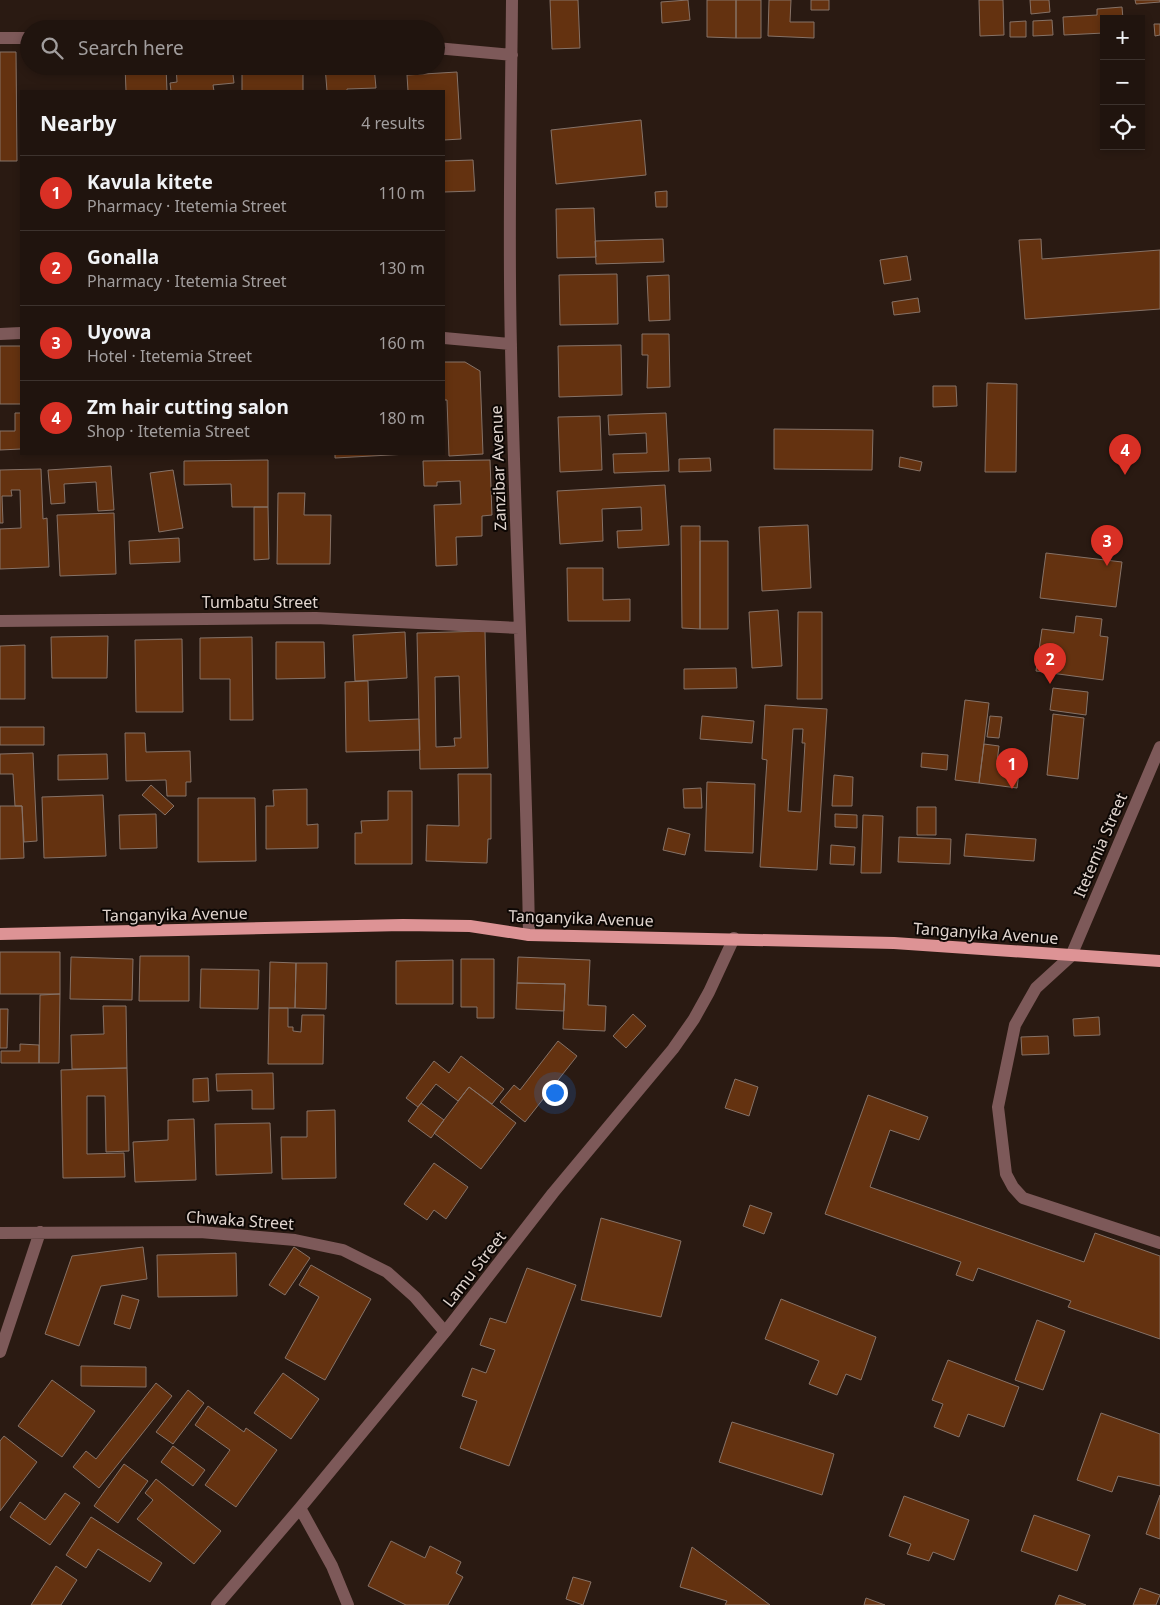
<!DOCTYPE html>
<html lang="en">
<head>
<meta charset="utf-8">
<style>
  :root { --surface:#20140e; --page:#281d17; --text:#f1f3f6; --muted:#a29e9e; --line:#3d332e; --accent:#d93025 }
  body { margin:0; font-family:"Noto Sans",sans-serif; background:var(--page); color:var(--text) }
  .controls { position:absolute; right:15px; top:15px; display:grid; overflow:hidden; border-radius:0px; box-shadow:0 2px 8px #0003 }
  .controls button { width:45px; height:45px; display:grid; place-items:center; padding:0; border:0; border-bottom:1px solid var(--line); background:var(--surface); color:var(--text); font:25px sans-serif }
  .you { position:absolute; left:554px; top:1092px; width:18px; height:18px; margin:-12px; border:4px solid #fff; border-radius:50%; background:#1a73e8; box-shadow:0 0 0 8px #1a73e833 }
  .badge { display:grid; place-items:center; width:32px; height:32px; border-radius:50%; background:var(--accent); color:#fff; font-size:16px; font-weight:700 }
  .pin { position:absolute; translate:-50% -41px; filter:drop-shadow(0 1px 2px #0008) }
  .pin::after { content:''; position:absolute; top:26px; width:18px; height:15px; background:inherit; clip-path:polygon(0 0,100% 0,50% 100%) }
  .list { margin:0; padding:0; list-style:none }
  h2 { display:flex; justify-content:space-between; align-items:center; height:65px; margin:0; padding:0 20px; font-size:21px }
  h2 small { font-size:16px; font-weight:400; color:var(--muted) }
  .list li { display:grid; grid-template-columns:32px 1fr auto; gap:15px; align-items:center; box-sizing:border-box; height:75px; padding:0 20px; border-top:1px solid var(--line) }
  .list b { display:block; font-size:19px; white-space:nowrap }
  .list p { margin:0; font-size:16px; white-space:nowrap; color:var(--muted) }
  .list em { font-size:16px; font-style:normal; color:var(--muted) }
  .icon { flex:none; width:28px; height:28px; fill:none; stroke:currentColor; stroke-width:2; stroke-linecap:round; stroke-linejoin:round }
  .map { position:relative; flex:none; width:1160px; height:1605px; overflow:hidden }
  .search { position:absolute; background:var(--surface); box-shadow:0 2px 8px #0003; left:20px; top:20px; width:425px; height:55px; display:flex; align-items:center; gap:12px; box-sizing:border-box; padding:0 18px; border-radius:28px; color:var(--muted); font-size:19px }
  .panel { position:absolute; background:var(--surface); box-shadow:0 2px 8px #0003; left:20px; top:90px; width:425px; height:365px; border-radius:0px }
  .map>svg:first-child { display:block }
</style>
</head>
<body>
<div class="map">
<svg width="1160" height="1605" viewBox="0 0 1160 1605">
  <rect width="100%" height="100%" fill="#2a1a12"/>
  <path fill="#643210" stroke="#867267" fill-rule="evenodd" d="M550 0H578L580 48 552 49Z
    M688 0 690 20 662 23 661 2Z
    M707 0H736V38L707 37Z
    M736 0H761V38H736Z
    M769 0H791L790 22H814V38L768 36Z
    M811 0H829V10H811Z
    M979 0H1003L1004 35 980 36Z
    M1030 0H1049L1050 12 1031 14Z
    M1135 0H1160V2L1136 4Z
    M1122 7 1123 19H1104V33L1064 35 1063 17 1097 15V9Z
    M1052 20 1053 35 1033 36V21Z
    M1026 21V37H1010V22Z
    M1154 24H1160V35L1155 36Z
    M0 52H16L17 161H0Z
    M125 66H166L167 91H126Z
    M176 66H232L234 83 213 85 214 91H171L170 83 177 82Z
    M242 66H303V91H242Z
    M325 66H374L376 88 347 89V91H327Z
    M457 72 461 139 444 140V91H408L407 75Z
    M641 120 646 175 556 184 551 130Z
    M473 160 475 191 444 192V161Z
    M667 191V207H656L655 192Z
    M594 208 596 257 557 258 556 209Z
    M663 239 664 262 596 264 595 241Z
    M1041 239 1042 259 1160 250V309L1025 319 1019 240Z
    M907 256 911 280 884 284 880 260Z
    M617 274 618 324 560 325 559 275Z
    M669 275 670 320 649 321 647 276Z
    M918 298 920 312 894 315 892 302Z
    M642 334H669L670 387 647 388 648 355H642Z
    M621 345 622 395 559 397 558 346Z
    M0 346H21V404H0Z
    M444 362H465L480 371 483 454 449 456 447 400H444Z
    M987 383 1017 384 1016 472H985Z
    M933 386H956L957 406 933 407Z
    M15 413H21V449L0 450V431H15Z
    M666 413 669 471 614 473 613 454 647 453 646 433 609 435 608 415Z
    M600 416 602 470 560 472 558 417Z
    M774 429 873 430 872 470 774 469Z
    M335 454H408L335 458Z
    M900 457 922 462 920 471 899 467Z
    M710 458 711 471 679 472V459Z
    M268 460V507H232L231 484 184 485V461Z
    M490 460 492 515 482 516V536L456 537 457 565 436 566 434 505 461 504 460 481 437 482V486H424L423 461Z
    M111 466 114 510 98 511 96 482 64 484 65 503 51 504 48 470Z
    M41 469 43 519 47 518 49 567 0 569V529L21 528 20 490H11L12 496H2L3 523H0V470Z
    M173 470 183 528 159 532 150 473Z
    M665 485 669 545 618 548 617 531 642 530 641 507 602 509 603 541 560 544 557 491Z
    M278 493H305L304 515H331L330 564H277Z
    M254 507H268L269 559 254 560Z
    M114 513 116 574 60 576 57 515Z
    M808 525 811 588 762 591 759 527Z
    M681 526H700V629L682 628Z
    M179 538 180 562 130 564 129 541Z
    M700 541H728V629H700Z
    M1046 553 1122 562 1116 607 1040 598Z
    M567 568H603V600L630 599V621H568Z
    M778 610 782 666 752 668 749 612Z
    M798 612H822V699H797Z
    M1076 616 1102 619 1100 636 1108 637 1103 680 1036 671 1042 629 1074 633Z
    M485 631 488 768 420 769 417 633ZM459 676 461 738H454L455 746 436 747 435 677Z
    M405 632 407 678 355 681 353 635Z
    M108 636 107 678H52L51 637Z
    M252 637 253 720H230V679H200V638Z
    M182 639 183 712H136L135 640Z
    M276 642H324L325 678 276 679Z
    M25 645V699H0V646Z
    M736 668 737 688 684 689V669Z
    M368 681 369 721 419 719 420 750 346 752 345 682Z
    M1053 688 1088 692 1086 715 1050 710Z
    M965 700 989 703 979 783 955 780Z
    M765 705 827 709 817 870 760 867 767 760 762 759ZM793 729H803L802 743H805L801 812 788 811Z
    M1053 714 1084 718 1078 779 1047 775Z
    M702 716 754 721 752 743 700 739Z
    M990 716 1002 717 999 738 987 737Z
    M0 727H44V745H0Z
    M125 733H145L146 752 190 751 191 782H186V796H167L166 780 126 781Z
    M984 744 999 746 997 762 1020 765 1017 788 979 783Z
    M33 753 37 841 24 842 22 806H15L13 774H0V754Z
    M922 753 948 755 947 770 921 767Z
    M107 754 108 779 58 780V755Z
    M458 774H491V839H488L487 863 426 861 427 825 459 826Z
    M834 775 853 777 852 806H832Z
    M707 782 755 784 753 853 705 851Z
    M151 785 174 806 165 815 142 795Z
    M701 788 702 808H684L683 789Z
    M307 789V825L318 824V848L266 849V806H274L273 790Z
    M388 791H412V864H355V833H362L361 821 388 820Z
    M103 795 106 856 44 858 42 797Z
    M198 798H255L256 861 198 862Z
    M0 806H22L24 858 0 859Z
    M917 807H936V835H917Z
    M156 814 157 848 120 849 119 815Z
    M835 814 857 815V828L835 827Z
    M863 815 883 816 881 873H861Z
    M668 828 690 834 685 855 663 850Z
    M966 834 1036 839 1034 861 964 856Z
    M899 837 951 839 950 864 898 862Z
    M831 845 855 847 854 865 830 864Z
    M0 952H60V994H0Z
    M140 956H189V1001H139Z
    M71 957 133 959 132 1000 70 999Z
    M518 957 590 960 588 1005 606 1006 605 1031 563 1029 565 984 517 983Z
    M461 959H494V1018H477V1007H461Z
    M453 960V1004H396V961Z
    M270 962 296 963 295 1008H269Z
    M296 963H327L326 1009 295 1008Z
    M201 969 259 970 258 1009 200 1008Z
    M517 983 565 984 564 1011 516 1009Z
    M60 994 59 1063H39L40 995Z
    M103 1006H126L127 1068 72 1069 71 1035 104 1034Z
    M269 1008H288V1027H293V1031L301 1032 302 1015H324L323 1064H268Z
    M0 1009H8L7 1048H0Z
    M633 1014 646 1026 626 1048 613 1036Z
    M1099 1017 1100 1035 1074 1036 1073 1019Z
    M1048 1036 1049 1054 1022 1055 1021 1037Z
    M558 1041 577 1056 525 1122 500 1102 514 1085 520 1090Z
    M20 1044 39 1045V1063H1V1051H20Z
    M461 1056 504 1089 492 1104 469 1087 458 1101 436 1084 418 1107 406 1098 434 1061 449 1073Z
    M127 1068 129 1151 106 1152 105 1096H87V1154L124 1153 125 1177 63 1178 61 1070Z
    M273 1073 274 1109H252V1090L217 1091 216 1074Z
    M208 1078 209 1101 193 1102V1079Z
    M735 1079 758 1087 749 1116 725 1108Z
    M469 1087 516 1123 481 1169 434 1133Z
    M868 1095 928 1117 919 1140 890 1130 870 1187 1084 1262 1095 1233 1160 1256V1339L1068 1307 1071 1301 978 1268 973 1281 956 1275 961 1262 825 1214Z
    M421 1103 444 1120 431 1138 408 1121Z
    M335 1110 336 1178 282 1179 281 1137H307V1111Z
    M194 1119 196 1180 135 1182 133 1142 168 1140V1120Z
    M270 1123 272 1173 216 1175 215 1124Z
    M434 1163 468 1187 446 1219 434 1210 427 1220 404 1204Z
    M750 1205 772 1213 764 1234 743 1226Z
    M601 1218 681 1241 661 1317 581 1300Z
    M143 1247 147 1279 101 1286 79 1346 45 1334 72 1256Z
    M294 1247 310 1258 285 1295 269 1285Z
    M236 1253 237 1296 158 1297 157 1255Z
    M311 1265 371 1299 325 1380 285 1358 319 1297 299 1285Z
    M527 1268 576 1285 509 1466 460 1448 477 1401 462 1396 472 1368 486 1373 495 1350 480 1345 490 1318 506 1323Z
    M122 1295 139 1300 130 1329 114 1324Z
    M781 1299 876 1337 861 1380 846 1374 837 1395 809 1384 819 1361 765 1339Z
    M1037 1320 1065 1331 1043 1390 1015 1380Z
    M948 1360 1019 1387 1004 1427 968 1414 959 1437 934 1427 943 1404 932 1400Z
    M81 1366 146 1367V1387L81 1386Z
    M283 1373 319 1399 291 1439 254 1413Z
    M52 1380 95 1411 62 1457 18 1426Z
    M156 1383 172 1396 99 1488 73 1467 86 1451 96 1459Z
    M188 1390 204 1403 173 1444 156 1432Z
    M208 1406 244 1432 246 1428 277 1450 236 1507 205 1485 230 1450 195 1425Z
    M1101 1413 1160 1434V1486L1118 1476 1112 1492 1077 1480Z
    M732 1422 834 1454 822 1495 719 1462Z
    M4 1436 37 1462 0 1511V1441Z
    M173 1446 205 1470 193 1486 161 1462Z
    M124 1464 148 1481 118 1523 94 1506Z
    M156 1479 221 1531 194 1564 137 1519 153 1500 145 1493Z
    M65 1493 80 1503 50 1545 10 1517 20 1502 45 1520Z
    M1160 1495V1539L1146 1534Z
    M904 1496 969 1520 954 1560 933 1552 929 1561 907 1554 911 1544 889 1536Z
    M1034 1515 1090 1535 1077 1571 1021 1551Z
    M91 1517 162 1563 150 1582 98 1549 86 1568 66 1555Z
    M391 1541 425 1558 430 1546 461 1562 456 1573 463 1577 448 1605H406L368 1586Z
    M692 1547 770 1605H725L727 1601 680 1587Z
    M56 1566 77 1580 61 1605H31Z
    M573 1577 591 1582 583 1605 566 1599Z
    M1140 1588 1160 1595 1156 1605H1133Z
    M1059 1595 1086 1605H1055Z
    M866 1598 885 1605H864Z"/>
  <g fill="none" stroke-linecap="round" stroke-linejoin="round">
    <path stroke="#7d5959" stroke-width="12" d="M512 0C511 116 508 232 511 348 515 543 526 739 529 935
      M0 38H29
      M436 48 512 55
      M0 334 21 333
      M444 338 511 344
      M0 621 316 618 519 628
      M1160 747 1071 956 1036 988 1015 1025 998 1107 1006 1174 1013 1187 1023 1198 1160 1243
      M0 1233 200 1232 295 1240 343 1250 387 1272 415 1297 445 1332
      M0 1352 40 1232
      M300 1508 332 1566 348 1605
      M217 1605 300 1508 445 1332 553 1193 673 1049 694 1019 709 992 734 938"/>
    <path stroke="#dd9395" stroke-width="12" d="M0 934 403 925 470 926 529 935 894 943 1160 961"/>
  </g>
  <g text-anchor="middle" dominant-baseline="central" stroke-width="4" stroke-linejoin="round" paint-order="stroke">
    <g font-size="16" fill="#e0d4ce" stroke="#0d0704">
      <text transform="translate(498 468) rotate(-92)">Zanzibar Avenue</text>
      <text x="260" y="602">Tumbatu Street</text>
      <text transform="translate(1100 845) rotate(-67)">Itetemia Street</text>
      <text transform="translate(175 914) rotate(-1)">Tanganyika Avenue</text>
      <text transform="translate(581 918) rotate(2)">Tanganyika Avenue</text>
      <text transform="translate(986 933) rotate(4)">Tanganyika Avenue</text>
      <text transform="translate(240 1220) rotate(4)">Chwaka Street</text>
      <text transform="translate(474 1269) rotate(-52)">Lamu Street</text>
    </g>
  </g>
</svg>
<div class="controls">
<button>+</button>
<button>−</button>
<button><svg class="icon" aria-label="locate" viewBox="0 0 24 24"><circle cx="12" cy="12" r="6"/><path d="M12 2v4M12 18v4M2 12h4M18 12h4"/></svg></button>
</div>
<div class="you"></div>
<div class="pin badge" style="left:1012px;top:789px">1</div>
<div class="pin badge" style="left:1050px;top:684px">2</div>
<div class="pin badge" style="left:1107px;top:566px">3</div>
<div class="pin badge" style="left:1125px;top:475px">4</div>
<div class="search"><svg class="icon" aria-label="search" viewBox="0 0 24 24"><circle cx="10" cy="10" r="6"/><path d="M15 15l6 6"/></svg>Search here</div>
<section class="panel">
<h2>Nearby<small>4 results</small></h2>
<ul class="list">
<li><span class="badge">1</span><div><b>Kavula kitete</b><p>Pharmacy · Itetemia Street</p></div><em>110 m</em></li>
<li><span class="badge">2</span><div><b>Gonalla</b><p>Pharmacy · Itetemia Street</p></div><em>130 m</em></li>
<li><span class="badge">3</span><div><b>Uyowa</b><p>Hotel · Itetemia Street</p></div><em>160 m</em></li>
<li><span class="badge">4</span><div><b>Zm hair cutting salon</b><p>Shop · Itetemia Street</p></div><em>180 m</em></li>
</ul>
</section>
</div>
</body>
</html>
